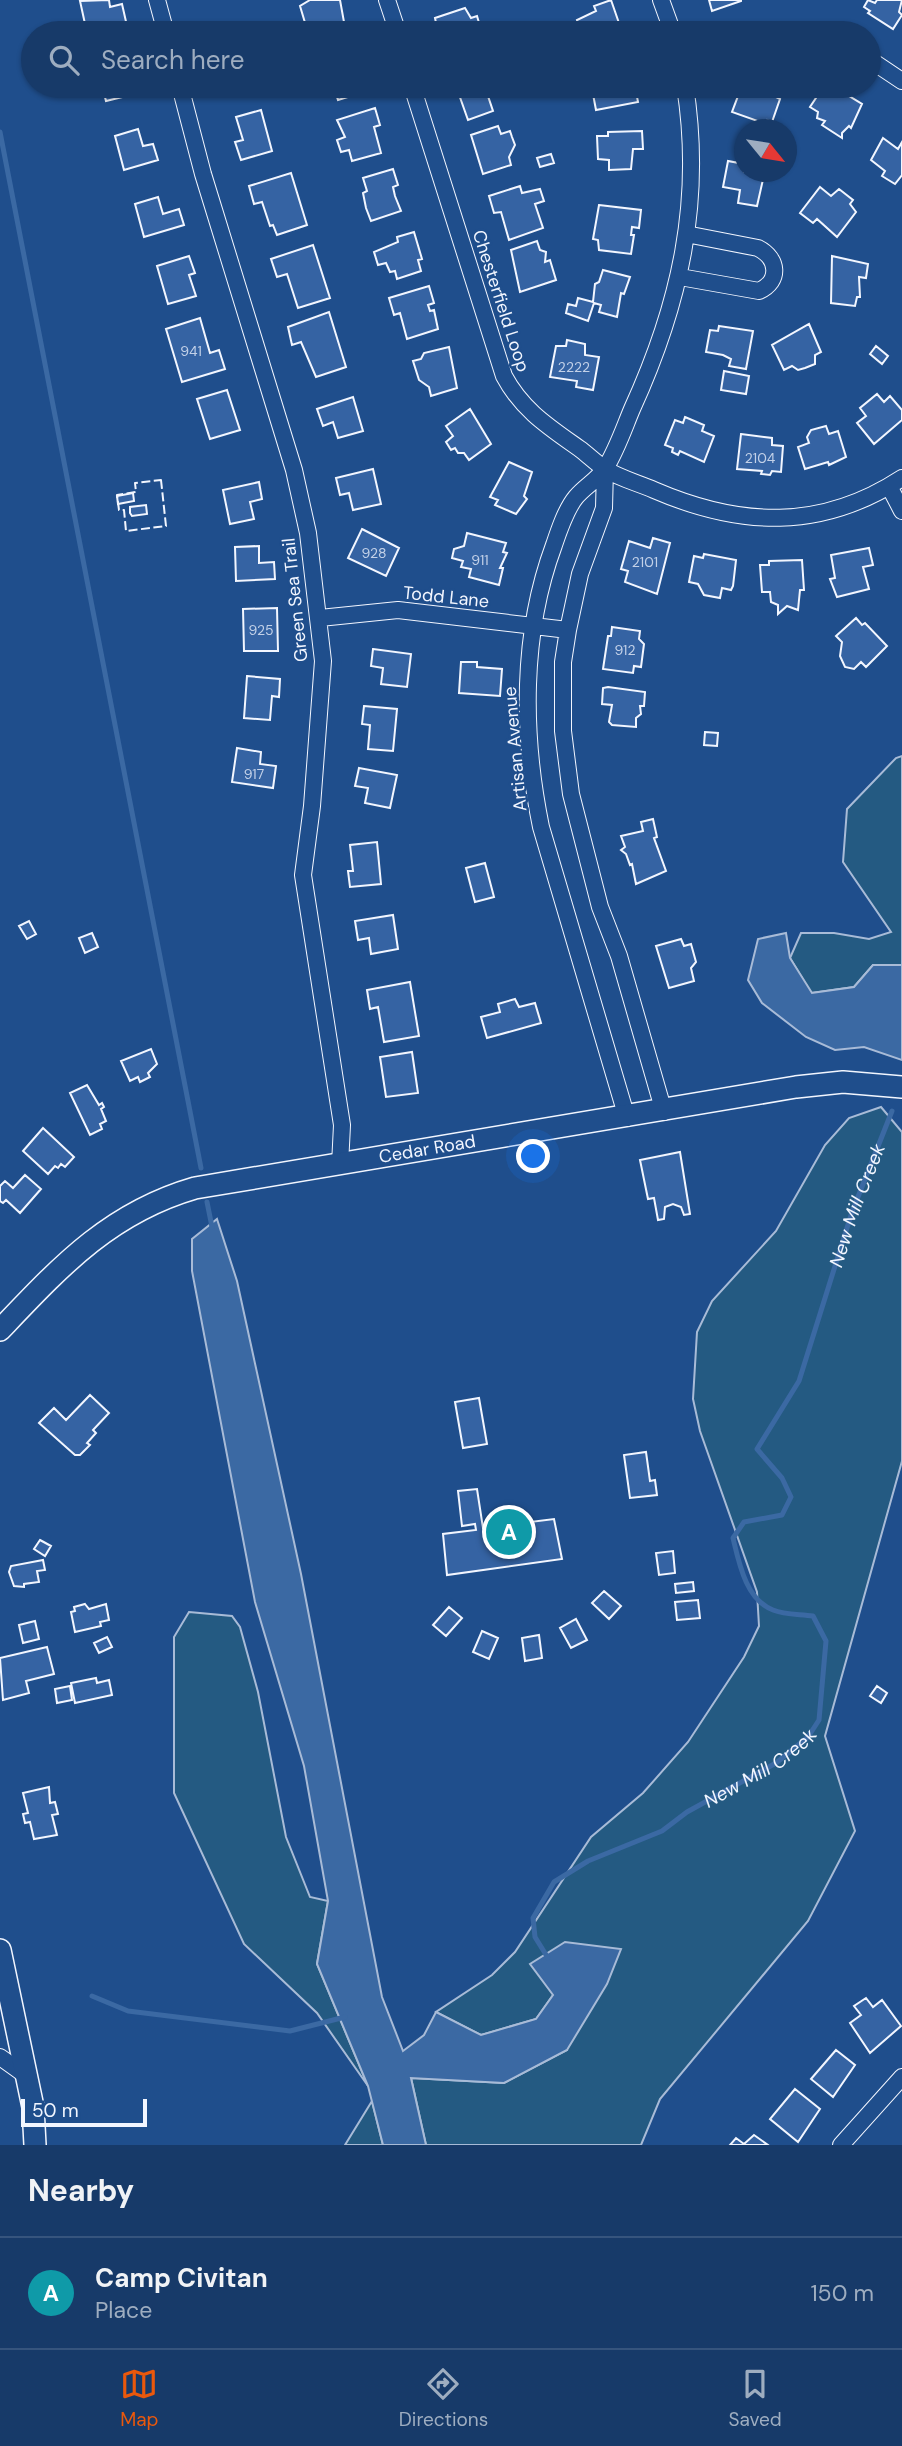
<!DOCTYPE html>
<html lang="en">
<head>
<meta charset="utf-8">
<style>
  :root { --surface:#173a69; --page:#244571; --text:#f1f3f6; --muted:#9eadc0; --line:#36547d; --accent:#ea580c }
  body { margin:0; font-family:"DM Sans",sans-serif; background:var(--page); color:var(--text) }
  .compass { position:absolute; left:734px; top:119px; width:63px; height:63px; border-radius:50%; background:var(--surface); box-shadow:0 2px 5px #0004; rotate:120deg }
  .scale { position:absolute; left:21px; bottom:18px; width:126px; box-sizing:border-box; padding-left:7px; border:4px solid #f2f6ff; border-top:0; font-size:19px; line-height:24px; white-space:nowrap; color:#f2f6ff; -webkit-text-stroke:5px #1f4e8c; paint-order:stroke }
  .you { position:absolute; left:534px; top:1157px; width:24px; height:24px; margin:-18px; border:5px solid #fff; border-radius:50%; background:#1a73e8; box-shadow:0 0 0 10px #1a73e833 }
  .badge { display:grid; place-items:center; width:46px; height:46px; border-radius:50%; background:var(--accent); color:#fff; font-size:23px; font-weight:700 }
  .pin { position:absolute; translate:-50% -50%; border:4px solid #fff; box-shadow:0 2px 7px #0006 }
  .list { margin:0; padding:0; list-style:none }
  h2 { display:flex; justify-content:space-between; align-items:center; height:91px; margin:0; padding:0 28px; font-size:30px }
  h2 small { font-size:23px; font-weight:400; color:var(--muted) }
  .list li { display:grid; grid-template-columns:46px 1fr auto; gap:21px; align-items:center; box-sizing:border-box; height:112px; padding:0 28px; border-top:2px solid var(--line) }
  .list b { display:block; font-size:26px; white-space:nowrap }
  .list p { margin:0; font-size:23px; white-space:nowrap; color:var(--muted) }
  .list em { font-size:23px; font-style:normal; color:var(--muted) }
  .icon { flex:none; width:38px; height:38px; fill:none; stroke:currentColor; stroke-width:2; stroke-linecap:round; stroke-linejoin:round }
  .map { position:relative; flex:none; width:902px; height:2145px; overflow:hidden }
  .search { position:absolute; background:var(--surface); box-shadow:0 2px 5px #0004; left:21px; right:21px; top:21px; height:77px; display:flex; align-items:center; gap:18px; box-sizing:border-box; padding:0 24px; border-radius:38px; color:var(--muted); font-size:26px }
  .sheet { height:203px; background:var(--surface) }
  nav { display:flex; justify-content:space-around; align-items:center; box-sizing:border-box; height:98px; border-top:2px solid var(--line); background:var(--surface); font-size:19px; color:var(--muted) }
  nav a { display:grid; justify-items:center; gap:4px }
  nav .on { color:var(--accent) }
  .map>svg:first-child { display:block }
</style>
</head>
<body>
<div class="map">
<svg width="902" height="2145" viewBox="0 0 902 2145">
  <rect width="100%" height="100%" fill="#1f4e8c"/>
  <path fill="#245a82" stroke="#a8bbd7" stroke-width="2" d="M902 756V965H873L854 987 811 993 790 958 801 933H834L869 939 891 932 843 862 847 809 896 758Z
    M881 1107 902 1132V1461L825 1736 855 1831 808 1921 660 2099 641 2145H426L411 2078 504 2083 567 2050 553 1995 536 2019 481 2035 436 2012 492 1975 515 1952 591 1837 643 1793 688 1742 744 1657 759 1626 757 1592 700 1431 693 1399 697 1332 712 1301 776 1231 825 1145 849 1118Z
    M189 1612 232 1616 240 1627 258 1692 286 1837 310 1897 328 1901 317 1964 368 2086 317 2013 244 1944 174 1793V1637Z
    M372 2101 383 2145H345Z"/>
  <path fill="#3b69a3" stroke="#a8bbd7" stroke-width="2" d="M786 933 790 958 812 993 854 987 873 965H902V1060L864 1047 835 1050 806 1037 762 1003 748 980 758 939Z
    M217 1219 237 1281 301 1574 382 1997 403 2051 424 2035 436 2012 481 2035 536 2019 553 1995 530 1964 565 1942 621 1949 607 1984 567 2050 504 2083 411 2078 426 2145H383L368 2086 317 1964 328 1901 304 1766 255 1602 192 1271V1239Z"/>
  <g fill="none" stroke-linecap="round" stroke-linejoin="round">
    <g stroke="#3b69a3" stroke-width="5">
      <path d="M0 132 201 1168"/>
      <path d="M207 1202 212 1227"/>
      <path id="s1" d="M548 1958 535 1937 533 1918 554 1882 588 1861 662 1831 687 1812 776 1763 808 1737 819 1720 826 1641 813 1616C801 1614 785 1615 773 1610 746 1600 739 1563 733 1538L744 1522 782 1515 791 1497 782 1478 757 1449 799 1381 852 1212 892 1111"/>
      <path d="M92 1996 128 2011 290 2031 345 2017"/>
    </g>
  </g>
  <path fill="#3563a3" stroke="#f2f6ff" stroke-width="2" d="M109 0 110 7 122 4 127 26 87 33 80 1Z
    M340 0 346 33H315L311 31 310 24 306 26 300 6 310 0Z
    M611 0 620 26 616 27 619 33H582L577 20 596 11 594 6Z
    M709 0H741V1L712 11Z
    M868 0 875 3 877 0H902L899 12 902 15 893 29 868 13 870 11 864 7Z
    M465 8 471 18 477 16 482 33H438L435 18Z
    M102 86H141L143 92 106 101Z
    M228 86H263L230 94Z
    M328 86H362L364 92 338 100 335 91 329 90Z
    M456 86H490L491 91 488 96 493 111 468 120Z
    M586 86H635L638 102 596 110 593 94 588 95Z
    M735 86H770L768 93 780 99 772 122 767 120 763 123 732 112 741 88Z
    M824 86 833 89 834 87 862 104 851 128 849 126 842 133V138L822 125 825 121 817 118 818 112 810 107Z
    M375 108 380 125 374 127 381 153 352 161 349 150 341 152 337 140 345 137 337 120Z
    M261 110 272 151 241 160 235 142 243 140 236 117Z
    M498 126 501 134 510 131 512 137 515 145 509 157 511 165 483 174 471 135Z
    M138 129 143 146 153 144 158 160 124 170 115 136Z
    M642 131 643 149H633L631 169 609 170V160L598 159 597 136H608V132Z
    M883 138 898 149 902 142V175L895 184 882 176 885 171 871 160Z
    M743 153 744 172H763L764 175 757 206 738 203 740 190 723 187 728 161 739 163Z
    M551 154 554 163 540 167 537 158Z
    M393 169 398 185 393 187 395 196 401 211 371 221 366 208 363 193 367 191 363 178Z
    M291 173 307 225 277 235 273 225 270 226 262 202 254 204 249 186Z
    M520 186 522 193 540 189 544 201 535 204 543 228 509 240 501 212 494 213 489 196Z
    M820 187 831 196 839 189 853 200 850 204 856 212 837 237 817 219 813 223 800 213Z
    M158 197 163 214 179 209 184 225 144 237 135 204Z
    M599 205 641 210 639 228 632 227 631 235H634L631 254 599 250 598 240 593 239Z
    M414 232 422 259 418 260 421 271 397 279 395 271 390 272 386 263 378 265 374 252 398 242 397 237Z
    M537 241 540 250 546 252 545 262 550 260 556 280 520 292 511 250Z
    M313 245 330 298 298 308 287 274 277 277 271 259Z
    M189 256 195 273 189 275 196 296 168 304 157 266Z
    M832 256 868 264 866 278 859 277 860 297H857L855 306 831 303Z
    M603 270 630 277 624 294 621 293 617 317 599 312 601 305 594 303 588 321 566 313 568 304 576 306 578 298 593 302 595 284 599 282Z
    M429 286 434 303 428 305 430 311 434 310 438 329 407 339 400 313 394 315 389 298Z
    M329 312 346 367 316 377 301 342 292 345 288 327Z
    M200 318 210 353 219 350 225 369 182 382 166 329Z
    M809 324 821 352 815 355V364L805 368 798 370 792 366 784 370 772 345Z
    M719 326 753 331 746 369 729 366 731 359 723 355 706 352 710 330 718 331Z
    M567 340 585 344V355L599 357 593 390 576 387 577 381 550 377 556 346H566Z
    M876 346 888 356 882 364 870 354Z
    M449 347 457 388 431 396 429 387 419 380 413 361 421 359 424 353Z
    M724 371 749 376 746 394 721 390Z
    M227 390 240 430 210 439 197 399Z
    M877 394 884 402 890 396 902 410V420L874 444 857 423 866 416 860 408Z
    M353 397 363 431 338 438 333 422 323 426 317 409Z
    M470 409 491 444 469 460 464 453H458L455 448 451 450 446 442 453 436 446 426Z
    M685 417 704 425 702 431 714 436 704 462 680 451 678 455 672 452 673 448 665 445 675 420 683 423Z
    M826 426 829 434 838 431 846 457 829 465 828 462 805 469 798 447 809 443 807 437 811 430Z
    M741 434 772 438V445L783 446 781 472 772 471 770 475 761 474 762 471 737 469Z
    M509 462 532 472 524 496 527 499 516 514 495 505 498 500 490 497Z
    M373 469 381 504 353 510 349 493 340 495 336 478Z
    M259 482 262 499 250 502 254 519 230 524 223 490Z
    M133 493 134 501 118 504 117 496Z
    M146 505 147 514 132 516 130 513V507Z
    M362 529 399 548 386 576 348 558Z
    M467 533 506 543 503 552 507 553 500 568H503L499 585 469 577 471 569 461 567 463 561 452 558 454 549 464 546Z
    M653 538 670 543 657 594 625 582 628 571 621 569 629 541 650 548Z
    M259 546V563L274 562 275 579 236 581 235 547Z
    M869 548 873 565 863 567 869 589 837 597 830 579 835 578 831 555Z
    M704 554 736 560 733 586 731 590 722 588 720 598 704 595 698 584 689 582 694 556 703 558Z
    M802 560 804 590H800L798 610 787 606 778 614V605L771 602 770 592H762L760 565H769V561Z
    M277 608 278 651H244L243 609Z
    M856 618 862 625 865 623 887 646 866 667 861 662 854 669 845 667 840 656 842 642 836 636Z
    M612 627 640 631 639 639 644 644 641 667 634 666 633 673 603 669 608 636H611Z
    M373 649 411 654 407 687 381 684 383 668 371 666Z
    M461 662H477V667L502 669 500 696 459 693Z
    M247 676 280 679 279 697 272 696 270 720 244 718Z
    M608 687 645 692 644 706H640L641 714 636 718V727L612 725 609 722 612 705 602 704 603 688Z
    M364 706 397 709 393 751 368 749 370 725 362 724Z
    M705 732 718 733 717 746 704 745Z
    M237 748 261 752 260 764 276 766 273 788 232 782Z
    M359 768 397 775 390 808 365 803 368 788 355 786Z
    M653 819 657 837 654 838 666 871 636 884 632 864 630 865 626 854 621 850 625 847 621 836 643 831 641 822Z
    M377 842 381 884 350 887 348 871H353L350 845Z
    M485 863 494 897 475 902 466 868Z
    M393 915 398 949 371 954 369 938 358 940 355 921Z
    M29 921 36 934 27 939 19 926Z
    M92 933 98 947 85 953 79 938Z
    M681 939 684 946 691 944 696 962 691 968 694 981 669 988 656 946Z
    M410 982 419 1036 384 1042 378 1007 370 1009 367 990Z
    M515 999 519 1007 535 1003 541 1023 487 1038 481 1017 500 1012 498 1004Z
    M151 1049 157 1064 148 1073 150 1077 140 1082 138 1077 130 1081 121 1061Z
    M412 1052 418 1093 386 1097 380 1057Z
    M87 1085 99 1105 102 1103 104 1107 101 1109 106 1121 100 1124 102 1129 90 1135 70 1093Z
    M43 1128 74 1157 65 1167 61 1164 58 1168 55 1166 48 1174 23 1151Z
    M680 1152 690 1214 684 1215 681 1207 673 1204 665 1207 664 1219 658 1220 654 1198 648 1199 640 1160Z
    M25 1175 41 1189 20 1213 6 1200 3 1203 0 1201V1186L5 1181 13 1188Z
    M90 1395 109 1413 93 1430 96 1433 87 1443 90 1445 80 1455H75L39 1423 54 1408 66 1420Z
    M479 1398 487 1444 463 1448 455 1402Z
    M646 1452 650 1481 655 1480 657 1495 630 1498 624 1455Z
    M477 1489 483 1528 554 1519 562 1559 447 1575 443 1534 476 1530 475 1524 462 1526 458 1491Z
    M40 1540 51 1546 45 1556 34 1549Z
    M673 1551 675 1573 659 1575 656 1553Z
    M43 1560 45 1570 37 1571 39 1582 24 1584V1587L14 1586 9 1572 11 1566Z
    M693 1582 694 1591 676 1593 675 1584Z
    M604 1591 621 1606 609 1619 592 1603Z
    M698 1600 700 1618 677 1620 675 1602Z
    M85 1604 89 1609 106 1604 109 1620 100 1622 101 1626 75 1632 71 1612 75 1611 74 1607Z
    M449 1607 462 1618 446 1636 433 1625Z
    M576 1619 587 1640 571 1648 560 1628Z
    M35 1621 39 1639 23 1643 19 1625Z
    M482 1631 498 1638 489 1659 473 1652Z
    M539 1635 542 1658 525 1661 522 1638Z
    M107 1637 112 1647 99 1653 94 1643Z
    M47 1647 54 1674 26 1681 29 1693 3 1700 0 1658Z
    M96 1678 97 1683 109 1680 112 1695 75 1703 71 1683Z
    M70 1686 72 1700 57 1703 55 1689Z
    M877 1686 887 1693 881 1703 870 1696Z
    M49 1787 50 1803 55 1802 58 1814 52 1815 57 1835 34 1839 30 1822 25 1823 23 1814 28 1813 23 1793Z
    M866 1998 873 2007 882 2000 901 2026 870 2053 850 2023 861 2015 854 2006Z
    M836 2050 855 2065 833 2097 811 2079Z
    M795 2089 820 2109 798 2142 770 2119Z
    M754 2135 768 2145H730L736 2138 744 2144Z"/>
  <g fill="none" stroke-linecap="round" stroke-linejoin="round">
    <g stroke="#f2f6ff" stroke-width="18">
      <path id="street" d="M157 0 166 33
        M387 0 398 33
        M661 0 673 33
        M869 59 902 81
        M180 86 203 174 294 470 308 533 323 661 312 806 303 875 342 1125 340 1165
        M412 86 504 376C522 410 549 427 580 449 588 455 596 463 605 469 619 478 638 483 654 490 740 527 821 531 902 478
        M680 277 759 291C781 281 778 258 758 248L686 234
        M605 469 604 508 580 574 568 630 563 662V731L571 794 600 907 619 956 664 1112
        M889 486 902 511
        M320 618 398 610 568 630
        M627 1118 541 827C522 734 521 634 554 545 559 530 566 509 576 497 585 486 599 479 606 467 617 449 624 428 632 409 680 304 703 201 685 86
        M0 2057 28 2077
        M841 2145 902 2077"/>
    </g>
    <g stroke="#f2f6ff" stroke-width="24">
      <g id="secondary">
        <path id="s2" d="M0 1330C60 1267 109 1213 195 1188L796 1087 843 1082 902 1087"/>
        <path d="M0 1950 33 2107 35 2145"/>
      </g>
    </g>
    <use href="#street" stroke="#1f4e8c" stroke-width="16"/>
    <use href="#secondary" stroke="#1f4e8c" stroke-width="21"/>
    <path stroke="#f2f6ff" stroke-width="2" stroke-dasharray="9 3.5" stroke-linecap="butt" d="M161 480 166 526 126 531 124 510H119L117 495 136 492 135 483Z"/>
  </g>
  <g text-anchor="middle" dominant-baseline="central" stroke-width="5" stroke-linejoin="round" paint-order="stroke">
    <g font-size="14" fill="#c3d1e8">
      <text x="191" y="351">941</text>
      <text x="574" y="367">2222</text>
      <text x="760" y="458">2104</text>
      <text x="374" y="553">928</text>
      <text x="480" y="560">911</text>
      <text x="645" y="562">2101</text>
      <text x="261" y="630">925</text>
      <text x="625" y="650">912</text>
      <text x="254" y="774">917</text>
    </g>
    <g font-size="18" fill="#f2f6ff" stroke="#1f4e8c">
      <text transform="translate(501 301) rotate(72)">Chesterfield Loop</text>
      <text transform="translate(446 597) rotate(6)">Todd Lane</text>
      <text transform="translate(295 600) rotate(-96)">Green Sea Trail</text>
      <text transform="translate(515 749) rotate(-95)">Artisan Avenue</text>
      <text stroke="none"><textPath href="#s2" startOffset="480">Cedar Road</textPath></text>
    </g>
    <g font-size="19" font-style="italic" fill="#f2f6ff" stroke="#1f4e8c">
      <text stroke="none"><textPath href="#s1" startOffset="1036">New Mill Creek</textPath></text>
      <text stroke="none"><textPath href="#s1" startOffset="322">New Mill Creek</textPath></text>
    </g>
  </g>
</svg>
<svg class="compass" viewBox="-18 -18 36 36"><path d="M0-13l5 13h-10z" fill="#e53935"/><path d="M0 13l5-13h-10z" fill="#9eadc0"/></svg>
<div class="scale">50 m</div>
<div class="you"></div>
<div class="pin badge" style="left:509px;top:1532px;background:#0f9aa8">A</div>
<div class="search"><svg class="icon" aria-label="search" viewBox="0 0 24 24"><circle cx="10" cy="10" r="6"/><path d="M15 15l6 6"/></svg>Search here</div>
</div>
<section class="sheet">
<h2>Nearby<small></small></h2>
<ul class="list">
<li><span class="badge" style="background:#0f9aa8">A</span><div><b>Camp Civitan</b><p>Place</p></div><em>150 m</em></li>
</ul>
</section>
<nav>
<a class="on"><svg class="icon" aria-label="map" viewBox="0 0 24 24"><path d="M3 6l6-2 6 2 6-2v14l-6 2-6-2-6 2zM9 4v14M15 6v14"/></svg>Map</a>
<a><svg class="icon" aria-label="directions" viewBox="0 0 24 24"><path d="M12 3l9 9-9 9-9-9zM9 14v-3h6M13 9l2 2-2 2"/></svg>Directions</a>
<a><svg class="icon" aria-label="saved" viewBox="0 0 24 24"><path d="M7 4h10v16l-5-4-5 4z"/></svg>Saved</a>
</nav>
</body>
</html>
